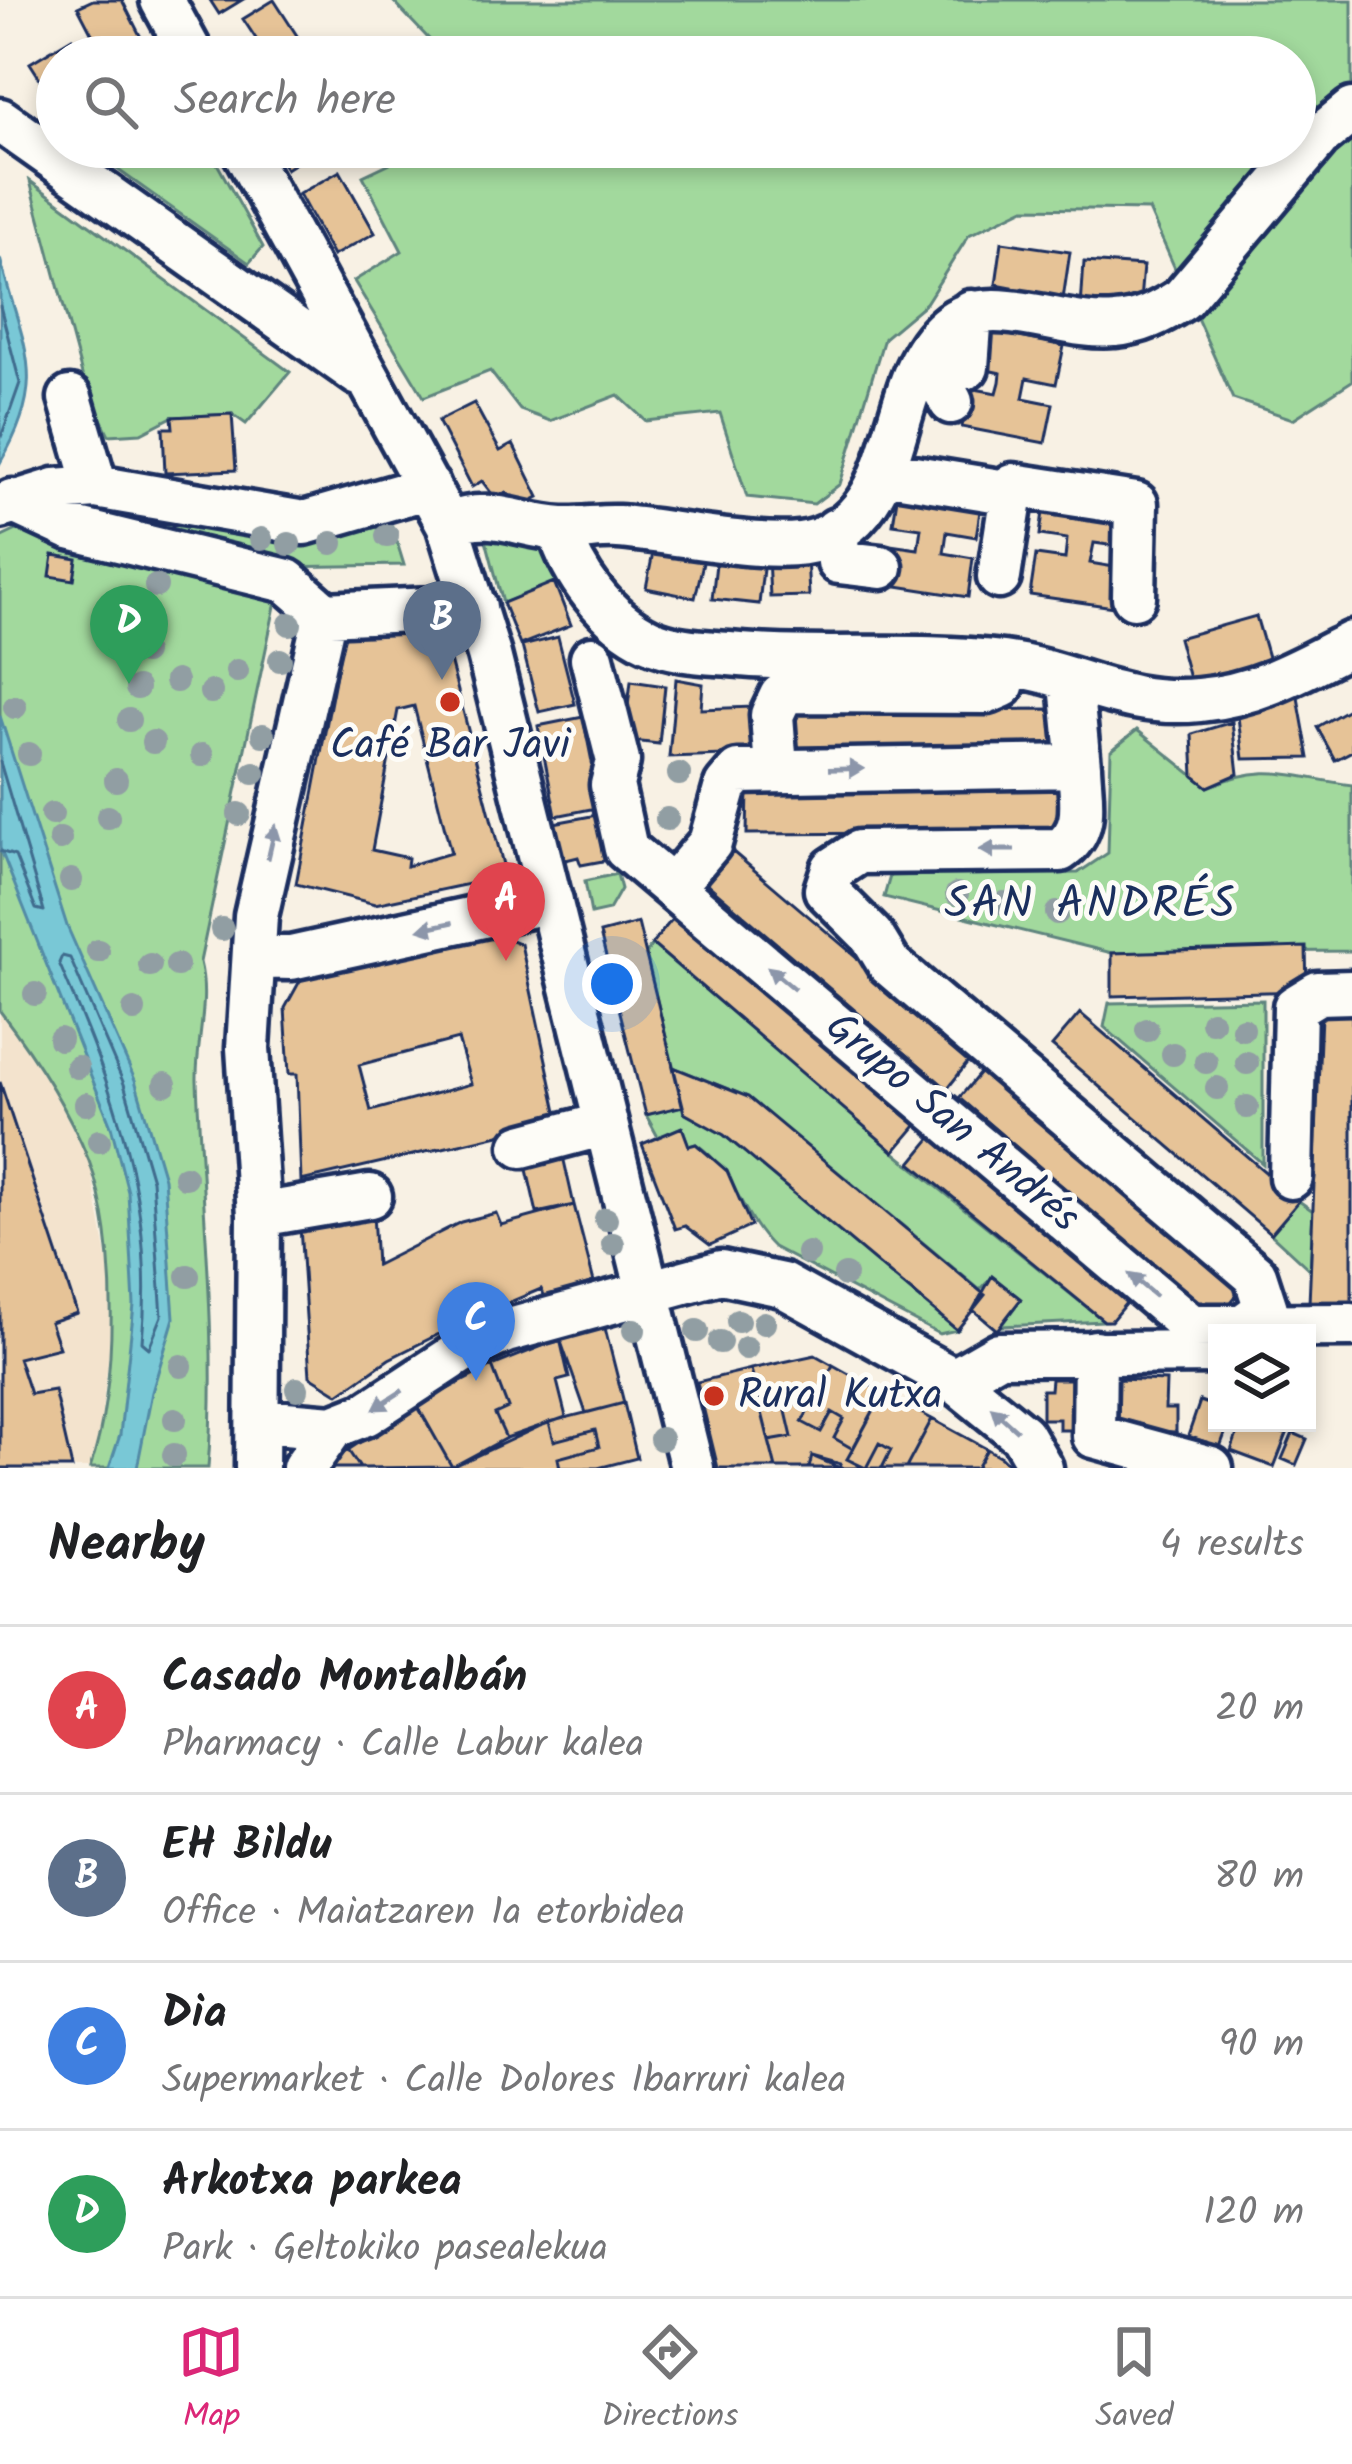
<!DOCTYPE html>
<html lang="en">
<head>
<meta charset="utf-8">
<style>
  :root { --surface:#fff; --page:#f6f6f6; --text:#202124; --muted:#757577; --line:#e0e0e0; --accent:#db2777 }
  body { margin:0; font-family:Kalam,sans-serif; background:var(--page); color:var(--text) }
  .controls { position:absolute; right:36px; bottom:36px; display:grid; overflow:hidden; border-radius:0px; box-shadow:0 6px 18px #0003 }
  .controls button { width:108px; height:108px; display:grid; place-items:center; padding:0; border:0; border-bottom:3px solid var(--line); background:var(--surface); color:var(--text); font:60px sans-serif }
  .you { position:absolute; left:612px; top:984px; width:42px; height:42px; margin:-30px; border:9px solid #fff; border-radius:50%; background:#1a73e8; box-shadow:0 0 0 18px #1a73e833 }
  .badge { display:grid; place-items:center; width:78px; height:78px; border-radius:50%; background:var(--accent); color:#fff; font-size:39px; font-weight:700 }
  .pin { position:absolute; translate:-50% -99px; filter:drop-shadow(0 3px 6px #0008) }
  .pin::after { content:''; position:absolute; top:63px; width:42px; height:36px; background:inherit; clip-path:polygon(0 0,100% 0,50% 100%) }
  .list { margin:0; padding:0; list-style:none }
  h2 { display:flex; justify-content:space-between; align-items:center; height:156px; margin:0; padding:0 48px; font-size:51px }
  h2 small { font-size:39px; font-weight:400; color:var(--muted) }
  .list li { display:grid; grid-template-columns:78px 1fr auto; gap:36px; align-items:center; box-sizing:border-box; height:168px; padding:0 48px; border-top:3px solid var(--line) }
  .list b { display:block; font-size:45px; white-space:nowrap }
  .list p { margin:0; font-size:39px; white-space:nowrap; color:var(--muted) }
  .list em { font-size:39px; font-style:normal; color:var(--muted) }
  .icon { flex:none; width:66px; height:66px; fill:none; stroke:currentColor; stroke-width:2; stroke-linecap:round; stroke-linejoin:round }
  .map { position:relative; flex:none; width:1352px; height:1468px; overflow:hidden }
  .search { position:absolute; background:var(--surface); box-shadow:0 6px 18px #0003; left:36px; right:36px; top:36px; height:132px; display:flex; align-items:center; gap:30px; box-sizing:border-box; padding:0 42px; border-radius:66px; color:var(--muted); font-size:45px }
  .sheet { height:828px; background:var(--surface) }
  nav { display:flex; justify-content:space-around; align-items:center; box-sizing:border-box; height:168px; border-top:3px solid var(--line); background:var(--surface); font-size:33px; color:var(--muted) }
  nav a { display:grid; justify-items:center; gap:6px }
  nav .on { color:var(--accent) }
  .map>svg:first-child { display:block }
</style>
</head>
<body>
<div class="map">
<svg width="1352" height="1468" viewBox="0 0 1352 1468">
  <rect width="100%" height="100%" fill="#f8f1e4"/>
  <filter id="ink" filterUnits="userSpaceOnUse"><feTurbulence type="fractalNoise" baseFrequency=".00833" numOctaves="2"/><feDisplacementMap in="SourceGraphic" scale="24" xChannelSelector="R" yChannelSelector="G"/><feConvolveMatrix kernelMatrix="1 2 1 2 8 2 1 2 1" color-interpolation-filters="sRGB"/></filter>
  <g filter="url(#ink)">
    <path fill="#f3e3cd" d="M0 1011 41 1065 90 1163 115 1303 98 1445 90 1468H0Z"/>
    <path fill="#a2d99d" stroke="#5e847e" stroke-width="3" d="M392 0H1352V381L1293 419 1233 399 1149 210 1025 208 969 235 926 303 884 338 840 484 814 504 747 497 720 413 646 421 618 395 550 421 520 410 490 371 424 397 354 281 402 251 363 176 424 147H1295V57H446Z
      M86 147H208L263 247 249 263Z
      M30 181 290 372 246 424 232 414 172 417 141 433 109 435 85 386Z
      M151 505 284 535 392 526 404 565 274 567 61 507Z
      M19 529 279 587 200 962C210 1001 196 1041 197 1081 202 1211 218 1338 208 1468H90C118 1389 119 1239 89 1161 67 1106 35 1057 0 1011V538Z
      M515 536 546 551 563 581 503 603 486 540Z
      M1137 730 1208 787C1268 761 1291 777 1352 785V951L1112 953 884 897 890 876 1078 873 1108 853 1111 751Z
      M617 874 621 889 609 910 591 914 585 881Z
      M652 944 894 1152 1104 1321 1001 1326 1020 1299 992 1277 980 1290 748 1097 673 1067 646 954Z
      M1263 1000V1164L1104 1027 1109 1003Z
      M683 1106 684 1113 724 1135 957 1330 939 1334 773 1247C740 1215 735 1170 696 1144L689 1146 682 1127 658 1137 646 1115Z
      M1299 1201 1313 1211 1310 1270 1271 1234Z"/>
    <path fill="#79c8d6" stroke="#538ba6" stroke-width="3" d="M0 258C22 347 51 377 0 463Z
      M0 716 67 926 135 1080 164 1178 174 1318 152 1392 137 1468H109L120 1435 134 1305 128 1192 111 1126 0 848Z"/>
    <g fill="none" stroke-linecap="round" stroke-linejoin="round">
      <path stroke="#416c8e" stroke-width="3" d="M0 306 20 383 0 440
        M0 762 44 911 36 909 15 856 0 851
        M62 956 70 958 124 1084 152 1180 162 1316 149 1348 142 1342C156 1201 114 1091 59 963Z"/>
    </g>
    <path fill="#e6c397" stroke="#1b2f5e" stroke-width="3" fill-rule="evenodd" d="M93 0H122L151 57H104L78 7Z
      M210 0H242L219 14Z
      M274 0 305 48 292 57H268L243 19Z
      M72 38 84 57H57V105L30 63Z
      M272 147H321L286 169Z
      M340 171 375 233 333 256 299 194Z
      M1002 242 1070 252 1062 306 1011 298 1012 287 996 284Z
      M1084 262 1143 266 1139 313 1081 308Z
      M981 329 1064 346 1056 384 1027 378 1023 398 1053 404 1045 443 962 427 969 388 997 393 1000 382 1001 373 973 367Z
      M474 403 500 451 513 444 539 497 521 506 506 492 495 498 482 481 472 487 438 421Z
      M232 414 236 470 165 473 163 428H173L172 417Z
      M899 486 982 498 976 537 947 532 944 553 973 558 968 597 884 584 890 545 918 549 921 528 893 524Z
      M1045 496 1129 509 1123 547 1094 543 1090 563 1120 568 1114 607 1030 595 1036 555 1065 559 1067 539 1040 535Z
      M655 543 705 554 695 598 646 588Z
      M53 555 77 559 74 580 50 576Z
      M717 555 764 560 759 604 712 599Z
      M807 556 809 596 770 597 768 557Z
      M554 582 571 625 520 645 503 603Z
      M1256 616 1270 664 1191 686 1178 638Z
      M441 626 506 876 375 904 296 884 345 627ZM414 706 451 853 407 866 408 858 372 850 398 710Z
      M558 637 575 704 539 712 522 646Z
      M676 679 703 684 701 709 753 707V754L669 757Z
      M631 681 665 686 659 744 624 740Z
      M1297 692 1309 758 1243 759 1237 708Z
      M1352 707V751L1335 760 1317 727Z
      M1052 709 1053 751 790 753V711Z
      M583 717 601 807 556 816 538 726Z
      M1232 722 1238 774 1208 787 1194 776 1192 734Z
      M1069 787 1068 832 747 834 748 790Z
      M602 814 608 860 581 865 578 857 562 861 554 823Z
      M733 852 973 1056 947 1089 706 883Z
      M678 912 921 1120 894 1152 652 944Z
      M638 923 683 1106 646 1115 600 933Z
      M493 932 521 944 559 1121 301 1181 297 1074H289L285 1008 301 979ZM458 1039 471 1084 371 1111 359 1065Z
      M1306 947 1307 991 1112 996V953Z
      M1080 1013 1299 1201 1271 1234 1052 1046Z
      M1321 1015H1352V1305L1309 1304Z
      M673 1067 748 1097 985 1295 957 1330 724 1135 684 1113Z
      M985 1067 1244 1286 1219 1317 1173 1295 1179 1287 959 1098Z
      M0 1082 77 1313 50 1322 59 1348 18 1358 30 1394 54 1390 72 1468H0Z
      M682 1127 689 1146 696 1144 727 1171 751 1226 710 1245 685 1226 675 1229 642 1144Z
      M934 1135 1131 1297 1111 1321H1104L911 1163Z
      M560 1143 574 1205 537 1213 523 1152Z
      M574 1205 594 1282 545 1297 541 1289 465 1321 389 1359 339 1394 310 1376 300 1227 321 1226 323 1217 373 1214 376 1265 461 1222 496 1213 501 1225Z
      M992 1276 1021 1299 997 1330 973 1310Z
      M605 1328 624 1403 586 1413 560 1339Z
      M560 1339 569 1378 557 1381 566 1417 506 1438 495 1414 508 1408 492 1366Z
      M815 1355 833 1365 808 1411 797 1404 785 1407 792 1437 769 1441 751 1369Z
      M833 1365 883 1393 853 1449 834 1438 844 1419 832 1412 821 1432 802 1422Z
      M492 1366 508 1408 495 1414 506 1438 452 1467 417 1405Z
      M751 1369 776 1468H718L697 1382Z
      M1051 1379H1087L1088 1430H1059V1419H1042V1390H1050Z
      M1119 1379 1166 1381 1165 1409H1176V1432L1118 1430Z
      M883 1393 932 1419 906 1468H882L891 1450 879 1443 866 1468 847 1459Z
      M1200 1401 1217 1407V1423H1229L1220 1447 1188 1436Z
      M624 1403 637 1458 598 1468H560L558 1458 599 1447 595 1430 554 1441 549 1422Z
      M797 1404 808 1411 802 1422 821 1432 832 1412 844 1419 834 1438 853 1449 847 1459 864 1468H840L812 1456 809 1468H776L769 1441 792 1437 785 1407Z
      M417 1405 452 1467 360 1468 348 1450Z
      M932 1419 987 1449 976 1468H906Z
      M549 1422 554 1441 595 1430 599 1447 558 1458 560 1468H450Z
      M1241 1423 1287 1434 1274 1467 1231 1451Z
      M1293 1433 1307 1439 1296 1465 1282 1459Z
      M879 1443 891 1450 882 1468H866Z
      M987 1449 1001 1457 1012 1468H976Z
      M348 1450 360 1468H326L331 1462Z
      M812 1456 841 1464 840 1468H809Z"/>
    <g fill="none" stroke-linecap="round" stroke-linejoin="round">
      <g stroke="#1b2f5e" stroke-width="51">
        <path id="minor" d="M162 0 193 57
          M0 120 359 374
          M242 147 448 524 489 655 692 1468
          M926 356 951 402
          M967 367 971 312
          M70 398 96 487
          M883 472 1012 493 1013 485 1136 504 1134 597
          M12 501 70 528 287 581 325 614
          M0 507 55 490 96 487 304 523 429 487
          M448 524C495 506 517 527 563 529 581 530 600 526 618 527 668 530 775 555 818 540 909 509 883 382 947 327 990 289 1062 331 1115 325 1141 323 1160 313 1182 299L1319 137 1352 110
          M559 529C572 573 606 620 649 640 673 651 703 652 729 654 820 663 913 652 1003 663 1073 672 1122 708 1199 700 1257 695 1302 669 1352 643
          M836 530 839 562 881 567
          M999 577 1012 493
          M592 658 618 761 612 785 626 849 1191 1326 1352 1325
          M1071 684 1079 766
          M776 769 772 715 781 696 792 691 988 692 1002 686 1008 664
          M673 886 710 843 726 786 738 772 1079 766C1080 798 1090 830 1060 850L859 852 833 869 826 890 872 936 889 964 1255 1275 1266 1309 1244 1325
          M254 957 291 958 551 901
          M522 1146 605 1124
          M1291 1177 1295 1007 1318 993 1352 992
          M259 1215 370 1196
          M1095 1352 1094 1436 1211 1468
          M954 1380 999 1354 1217 1352
          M261 1421 333 1427 366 1414 467 1348 506 1331 721 1272 782 1285 954 1380 1022 1435 1041 1468
          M257 1468 259 1215 248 1048 256 916 325 614 475 607
          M304 1468 333 1427"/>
      </g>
      <use href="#minor" stroke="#fdfcf7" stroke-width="42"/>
    </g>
    <g fill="#919ea3">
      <circle cx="387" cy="536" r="12"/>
      <circle cx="261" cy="539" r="12"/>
      <circle cx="332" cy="543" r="12"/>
      <circle cx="289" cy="544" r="12"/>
      <circle cx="156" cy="586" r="12"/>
      <circle cx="148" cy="621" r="12"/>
      <circle cx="290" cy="624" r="12"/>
      <circle cx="144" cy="653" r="12"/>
      <circle cx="280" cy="660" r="12"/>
      <circle cx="237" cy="671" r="12"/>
      <circle cx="176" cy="681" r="12"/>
      <circle cx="137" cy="688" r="12"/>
      <circle cx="211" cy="692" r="12"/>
      <circle cx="15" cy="707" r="12"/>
      <circle cx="129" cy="720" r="12"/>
      <circle cx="263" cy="735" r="12"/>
      <circle cx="153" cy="742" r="12"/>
      <circle cx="29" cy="754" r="12"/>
      <circle cx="202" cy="755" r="12"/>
      <circle cx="254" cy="773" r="12"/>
      <circle cx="679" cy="774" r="12"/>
      <circle cx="116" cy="780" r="12"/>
      <circle cx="52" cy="814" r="12"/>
      <circle cx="239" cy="814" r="12"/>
      <circle cx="108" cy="817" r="12"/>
      <circle cx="667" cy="819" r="12"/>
      <circle cx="60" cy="839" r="12"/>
      <circle cx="71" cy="880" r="12"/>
      <circle cx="957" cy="894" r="12"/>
      <circle cx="1004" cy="903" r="12"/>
      <circle cx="1057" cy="913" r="12"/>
      <circle cx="222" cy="929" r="12"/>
      <circle cx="98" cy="951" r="12"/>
      <circle cx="150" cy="965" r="12"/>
      <circle cx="177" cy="965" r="12"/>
      <circle cx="35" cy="994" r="12"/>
      <circle cx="134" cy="1010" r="12"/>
      <circle cx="1212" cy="1022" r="12"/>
      <circle cx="1243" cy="1029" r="12"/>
      <circle cx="1147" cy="1030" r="12"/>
      <circle cx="60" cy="1039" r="12"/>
      <circle cx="1173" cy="1054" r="12"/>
      <circle cx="1206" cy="1062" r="12"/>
      <circle cx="1247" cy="1063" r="12"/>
      <circle cx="77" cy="1067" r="12"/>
      <circle cx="165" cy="1084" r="12"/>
      <circle cx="1217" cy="1088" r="12"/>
      <circle cx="86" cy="1104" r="12"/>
      <circle cx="1247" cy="1107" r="12"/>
      <circle cx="99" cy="1141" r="12"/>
      <circle cx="185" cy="1177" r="12"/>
      <circle cx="606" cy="1219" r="12"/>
      <circle cx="613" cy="1244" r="12"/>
      <circle cx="808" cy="1253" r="12"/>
      <circle cx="845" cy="1275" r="12"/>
      <circle cx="188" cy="1276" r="12"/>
      <circle cx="738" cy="1321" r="12"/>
      <circle cx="764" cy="1323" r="12"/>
      <circle cx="634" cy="1330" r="12"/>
      <circle cx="697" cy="1331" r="12"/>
      <circle cx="720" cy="1342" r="12"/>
      <circle cx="746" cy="1348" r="12"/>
      <circle cx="181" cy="1366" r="12"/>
      <circle cx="297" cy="1389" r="12"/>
      <circle cx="175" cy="1419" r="12"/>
      <circle cx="661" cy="1439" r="12"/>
      <circle cx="174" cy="1455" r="12"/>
    </g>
    <defs><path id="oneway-solid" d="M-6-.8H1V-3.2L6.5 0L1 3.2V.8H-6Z" transform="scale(3)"/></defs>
    <g fill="#8c96aa">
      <use href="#oneway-solid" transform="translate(846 769) rotate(-1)"/>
      <use href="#oneway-solid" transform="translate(272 842) rotate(-77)"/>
      <use href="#oneway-solid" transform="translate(997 850) rotate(180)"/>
      <use href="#oneway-solid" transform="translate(436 926) rotate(168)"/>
      <use href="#oneway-solid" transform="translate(781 978) rotate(-140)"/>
      <use href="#oneway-solid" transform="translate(1142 1285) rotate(-140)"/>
      <use href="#oneway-solid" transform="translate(388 1400) rotate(147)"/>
      <use href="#oneway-solid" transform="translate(1004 1419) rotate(-138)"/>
    </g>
  </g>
  <g fill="#c8321e" stroke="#fdfcf7" stroke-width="4.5">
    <circle cx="450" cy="702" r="12"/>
    <circle cx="714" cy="1396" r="12"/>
  </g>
  <g text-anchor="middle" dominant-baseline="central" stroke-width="10" stroke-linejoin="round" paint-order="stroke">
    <g font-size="42" fill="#1b2f5e" stroke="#fdfcf7">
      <text x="450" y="746">Café Bar Javi</text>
      <text x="738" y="1396" text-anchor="start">Rural Kutxa</text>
    </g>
    <g font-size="42" fill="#1b2f5e" stroke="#fdfcf7">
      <text transform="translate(952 1123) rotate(40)">Grupo San Andrés</text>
    </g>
    <g font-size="45" letter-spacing="3" fill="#1b2f5e" stroke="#fdfcf7">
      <text x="1091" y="905">SAN ANDRÉS</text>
    </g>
  </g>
</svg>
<div class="controls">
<button><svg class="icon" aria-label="layers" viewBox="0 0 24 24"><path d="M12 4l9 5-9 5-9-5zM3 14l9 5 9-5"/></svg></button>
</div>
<div class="you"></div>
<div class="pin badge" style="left:506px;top:961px;background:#e0444e">A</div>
<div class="pin badge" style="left:442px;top:680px;background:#5c6f8a">B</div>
<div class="pin badge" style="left:476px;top:1381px;background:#3f7fe0">C</div>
<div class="pin badge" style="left:129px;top:684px;background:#2e9e5b">D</div>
<div class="search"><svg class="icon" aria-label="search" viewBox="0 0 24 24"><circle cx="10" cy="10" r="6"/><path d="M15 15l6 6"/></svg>Search here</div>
</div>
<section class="sheet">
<h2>Nearby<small>4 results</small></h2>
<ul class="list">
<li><span class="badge" style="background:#e0444e">A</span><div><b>Casado Montalbán</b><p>Pharmacy · Calle Labur kalea</p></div><em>20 m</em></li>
<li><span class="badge" style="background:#5c6f8a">B</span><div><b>EH Bildu</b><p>Office · Maiatzaren 1a etorbidea</p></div><em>80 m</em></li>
<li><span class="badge" style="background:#3f7fe0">C</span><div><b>Dia</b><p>Supermarket · Calle Dolores Ibarruri kalea</p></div><em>90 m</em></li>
<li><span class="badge" style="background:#2e9e5b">D</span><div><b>Arkotxa parkea</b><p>Park · Geltokiko pasealekua</p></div><em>120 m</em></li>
</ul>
</section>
<nav>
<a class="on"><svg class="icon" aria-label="map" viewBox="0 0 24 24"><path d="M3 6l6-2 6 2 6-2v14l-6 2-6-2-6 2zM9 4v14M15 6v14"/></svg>Map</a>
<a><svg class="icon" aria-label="directions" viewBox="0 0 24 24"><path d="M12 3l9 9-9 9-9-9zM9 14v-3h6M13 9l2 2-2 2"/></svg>Directions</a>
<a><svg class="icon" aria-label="saved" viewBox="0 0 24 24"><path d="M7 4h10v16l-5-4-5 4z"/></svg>Saved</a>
</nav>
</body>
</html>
